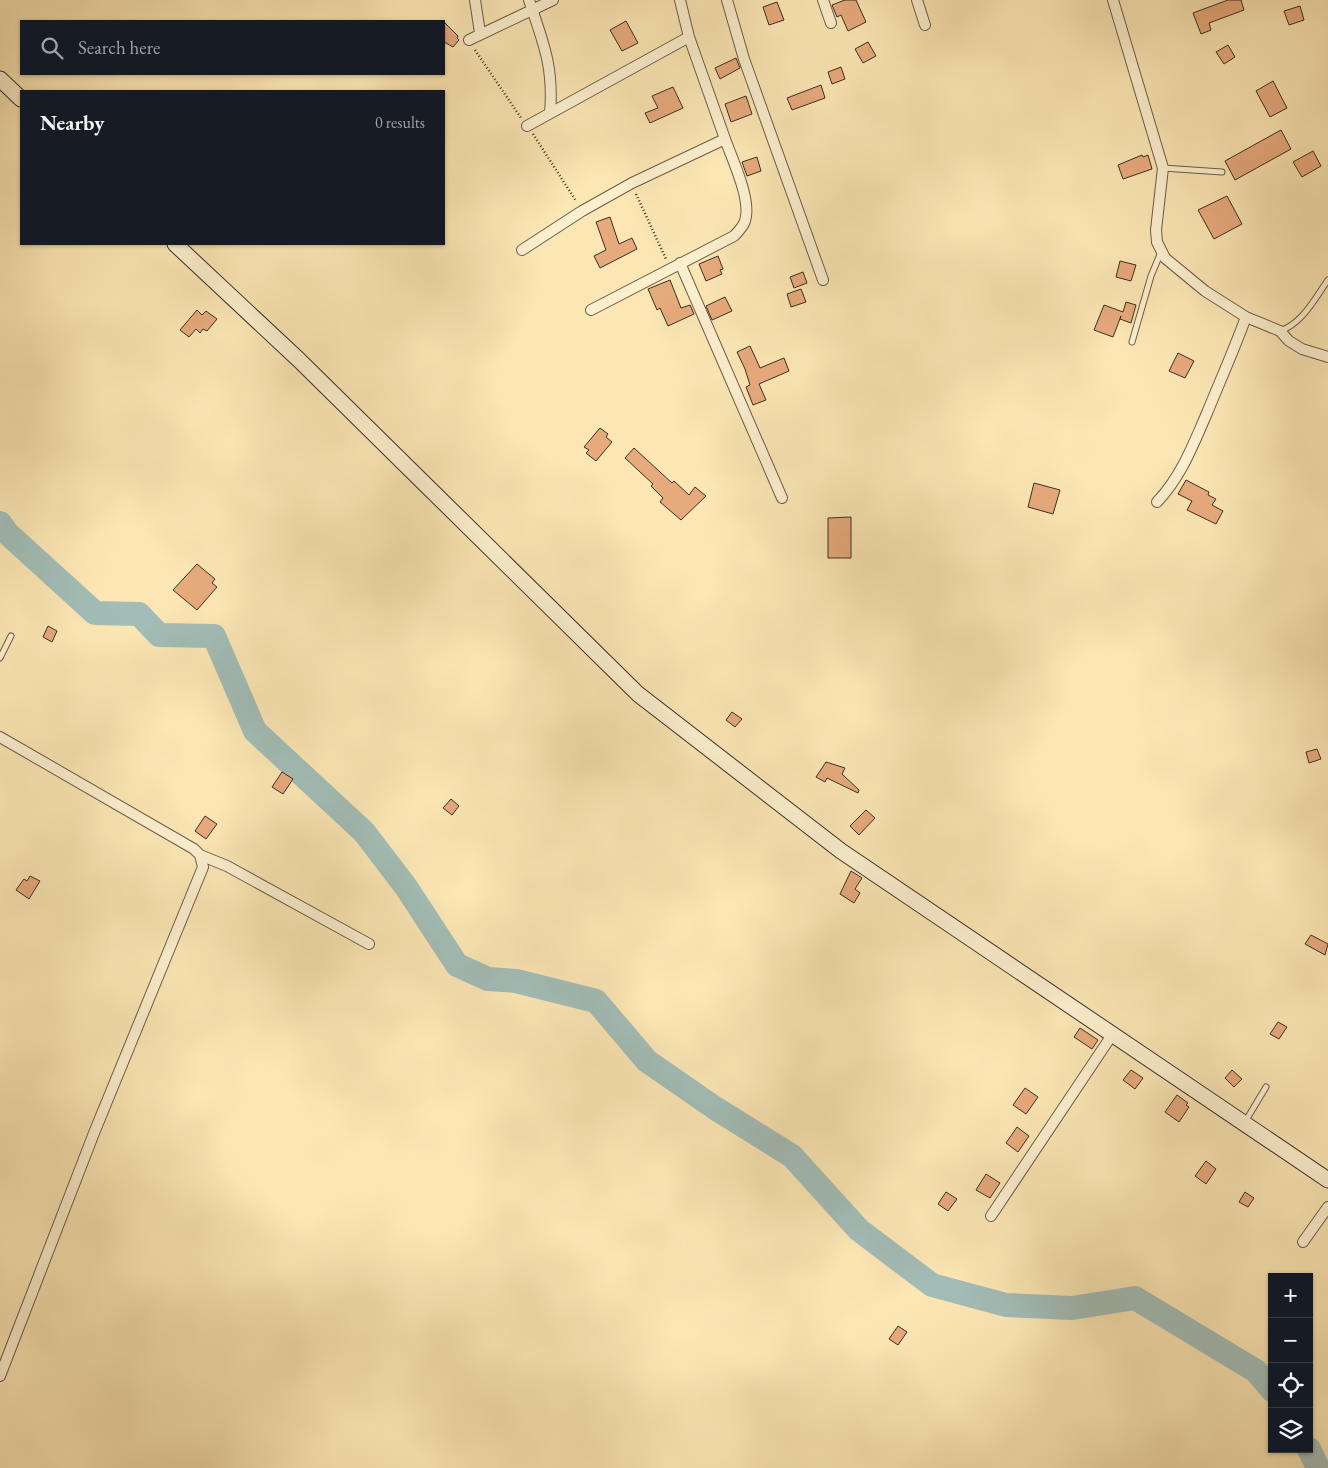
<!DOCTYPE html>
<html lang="en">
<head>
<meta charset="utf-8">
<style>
  :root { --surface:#171b24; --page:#242831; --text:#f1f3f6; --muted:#9ea1a6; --line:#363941 }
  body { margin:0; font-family:"EB Garamond",serif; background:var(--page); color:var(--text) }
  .controls { position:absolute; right:15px; bottom:15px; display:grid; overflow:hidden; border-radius:0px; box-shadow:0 1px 4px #0004 }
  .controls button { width:45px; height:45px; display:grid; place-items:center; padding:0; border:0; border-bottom:1px solid var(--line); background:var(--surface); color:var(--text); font:25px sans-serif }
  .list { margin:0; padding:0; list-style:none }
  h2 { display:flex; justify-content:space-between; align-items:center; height:65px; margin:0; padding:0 20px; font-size:21px }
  h2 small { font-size:16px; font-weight:400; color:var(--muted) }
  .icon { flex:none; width:28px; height:28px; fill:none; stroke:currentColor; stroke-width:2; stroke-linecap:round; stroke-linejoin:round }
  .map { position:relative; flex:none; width:1328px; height:1468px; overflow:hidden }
  .search { position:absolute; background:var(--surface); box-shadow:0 1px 4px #0004; left:20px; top:20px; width:425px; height:55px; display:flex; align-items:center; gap:12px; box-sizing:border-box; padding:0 18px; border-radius:0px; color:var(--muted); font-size:19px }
  .panel { position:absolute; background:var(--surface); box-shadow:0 1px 4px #0004; left:20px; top:90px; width:425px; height:155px; border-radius:0px }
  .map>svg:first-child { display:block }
</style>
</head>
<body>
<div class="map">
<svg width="1328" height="1468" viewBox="0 0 1328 1468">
  <rect width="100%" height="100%" fill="#fbe6b4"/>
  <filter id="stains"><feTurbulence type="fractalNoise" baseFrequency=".004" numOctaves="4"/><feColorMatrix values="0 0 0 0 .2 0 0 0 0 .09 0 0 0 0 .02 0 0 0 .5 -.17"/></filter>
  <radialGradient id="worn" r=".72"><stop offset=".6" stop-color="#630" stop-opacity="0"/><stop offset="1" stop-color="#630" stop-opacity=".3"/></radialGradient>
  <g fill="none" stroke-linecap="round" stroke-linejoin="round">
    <path stroke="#a2bdb7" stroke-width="24" d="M0 523 7 533 95 613 139 614 159 635 214 636 255 731 364 832 406 887 457 965 488 979 516 981 596 1001 647 1061 715 1108 792 1156 859 1230 932 1285 1006 1305 1072 1308 1135 1298 1256 1371 1272 1390
      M1309 1449 1318 1468"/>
  </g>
  <path fill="#e7aa7c" stroke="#392f26" d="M845 0H856L866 22 848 31 841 15 837 17 832 5Z
    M1228 0H1241L1244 10 1209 23 1211 30 1201 34 1193 13Z
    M777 2 784 20 769 25 763 7Z
    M1300 6 1304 20 1289 25 1284 11Z
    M626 21 638 43 622 51 610 30Z
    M444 22 458 36 457 38 459 40 453 47 444 42Z
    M868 42 876 56 863 63 855 49Z
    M1228 45 1235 57 1224 64 1216 52Z
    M736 58 740 68 720 79 715 68Z
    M841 67 845 79 832 84 828 72Z
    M1273 81 1287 108 1270 117 1256 91Z
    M821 85 825 98 792 110 787 98Z
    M673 87 683 108 650 123 645 113 658 108 652 96Z
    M746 96 752 114 731 122 725 104Z
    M1281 130 1291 149 1235 180 1225 161Z
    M1313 151 1321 166 1302 177 1293 162Z
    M1142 155 1143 157 1148 155 1152 169 1123 179 1118 165Z
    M757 157 761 171 747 176 742 162Z
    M1227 196 1242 224 1214 239 1198 210Z
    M610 217 619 244 632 238 637 249 600 268 594 256 606 250 596 222Z
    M718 256 723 269 720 270 722 274 706 281 699 264Z
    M1120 261 1136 265 1131 281 1116 277Z
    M803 272 807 283 794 288 790 277Z
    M670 280 681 308 690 305 694 314 668 326 660 308 657 310 648 289Z
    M801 289 806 302 791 307 787 294Z
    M725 297 732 311 712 320 706 306Z
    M1126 302 1136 305 1131 323 1120 319 1121 316 1113 337 1094 330 1104 305 1123 312Z
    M197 310 202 315 206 311 217 319 207 331 203 329 200 333 196 329 189 337 180 330Z
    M750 346 760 368 784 358 789 371 759 384 766 400 753 405 746 387 750 385 745 369 737 352Z
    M1178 353 1194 361 1185 378 1169 371Z
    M600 428 608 434 606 437 612 442 596 461 586 453 589 450 584 447Z
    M634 448 672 483 674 481 689 495 695 487 706 496 681 520 660 502 663 498 651 486 653 484 625 458Z
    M1186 480 1209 492 1208 495 1216 499 1212 505 1223 511 1216 524 1187 510 1192 501 1178 494Z
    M1034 483 1060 490 1053 514 1028 507Z
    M851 517V558H828V518Z
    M197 564 215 579 212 583 217 587 197 610 173 590Z
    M48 626 57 631 52 642 43 637Z
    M732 712 742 719 735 727 726 720Z
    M1317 749 1321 759 1309 763 1306 752Z
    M826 762 845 768 842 774 859 790 858 793 827 778 825 782 816 777Z
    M282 772 293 779 283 794 272 787Z
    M451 799 459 806 452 815 443 808Z
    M866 810 875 818 859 835 850 826Z
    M205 816 217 824 206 839 195 831Z
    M851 871 862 878 855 889 860 893 854 903 840 894Z
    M30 876 40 881 29 899 16 890 24 879 27 881Z
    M1311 935 1328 944 1325 955 1305 944Z
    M1278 1022 1287 1027 1279 1039 1270 1034Z
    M1080 1028 1098 1040 1092 1049 1074 1037Z
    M1131 1070 1143 1078 1135 1089 1123 1080Z
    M1232 1070 1242 1079 1234 1087 1225 1078Z
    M1025 1088 1038 1097 1026 1114 1013 1105Z
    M1177 1095 1188 1103 1186 1105 1189 1107 1179 1122 1165 1112Z
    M1017 1127 1029 1136 1018 1152 1006 1143Z
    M1206 1161 1216 1169 1206 1184 1195 1176Z
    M986 1174 1000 1183 990 1198 976 1190Z
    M946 1192 957 1199 948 1211 938 1204Z
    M1245 1192 1254 1198 1248 1207 1239 1202Z
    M898 1326 907 1332 898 1345 889 1339Z"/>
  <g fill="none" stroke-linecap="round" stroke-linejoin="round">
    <g stroke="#6a5d4a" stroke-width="7">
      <path id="lane" d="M1163 168 1222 172
        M1280 331C1303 323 1315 298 1328 280
        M1132 342 1151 276 1161 252
        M0 658 11 636
        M1245 1122 1266 1087"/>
    </g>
    <g stroke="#6a5d4a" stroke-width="12">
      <path id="street" d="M475 0 480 33
        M529 0C543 42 554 67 550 113
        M680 0 689 37 725 139
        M727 0 744 59 823 280
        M823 0 831 23
        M917 0 925 25
        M1113 0 1163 168 1156 230 1157 242 1165 258 1205 291 1246 317 1280 331 1289 341 1302 349 1328 357
        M469 40 553 0
        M527 126 689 37
        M522 250 582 211 632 183 725 139C732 159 752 200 745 221 743 227 738 232 734 236L591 310
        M680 263 782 498
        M1157 502C1181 477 1193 445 1207 413 1220 381 1234 350 1246 317
        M0 737 194 849 200 855 203 867 94 1133 0 1376
        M200 855 227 866 369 944
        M991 1216 1112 1035
        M1303 1242 1328 1207"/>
    </g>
    <g stroke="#392f26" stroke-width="17">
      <path id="secondary" d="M0 79 21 99
        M175 244 299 360 638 694 841 851 1328 1180"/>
    </g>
    <path stroke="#392f26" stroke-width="2.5" stroke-dasharray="1 2.5" stroke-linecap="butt" d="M475 50 521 118
      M533 134 576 201
      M636 194 666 259"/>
    <use href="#lane" stroke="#fcefce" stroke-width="5"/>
    <use href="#street" stroke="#fcefce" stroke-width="10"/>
    <use href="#secondary" stroke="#fcefce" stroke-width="15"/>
  </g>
  <rect width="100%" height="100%" filter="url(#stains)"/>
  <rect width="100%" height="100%" fill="url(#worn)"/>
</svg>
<div class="controls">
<button>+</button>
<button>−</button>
<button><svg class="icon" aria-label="locate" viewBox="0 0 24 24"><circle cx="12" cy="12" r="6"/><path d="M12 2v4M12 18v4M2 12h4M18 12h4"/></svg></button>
<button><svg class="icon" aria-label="layers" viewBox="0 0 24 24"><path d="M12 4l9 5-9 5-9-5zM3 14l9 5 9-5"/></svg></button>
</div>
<div class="search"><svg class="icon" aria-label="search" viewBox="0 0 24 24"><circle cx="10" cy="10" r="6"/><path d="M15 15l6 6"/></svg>Search here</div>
<section class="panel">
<h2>Nearby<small>0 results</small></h2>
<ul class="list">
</ul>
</section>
</div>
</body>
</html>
